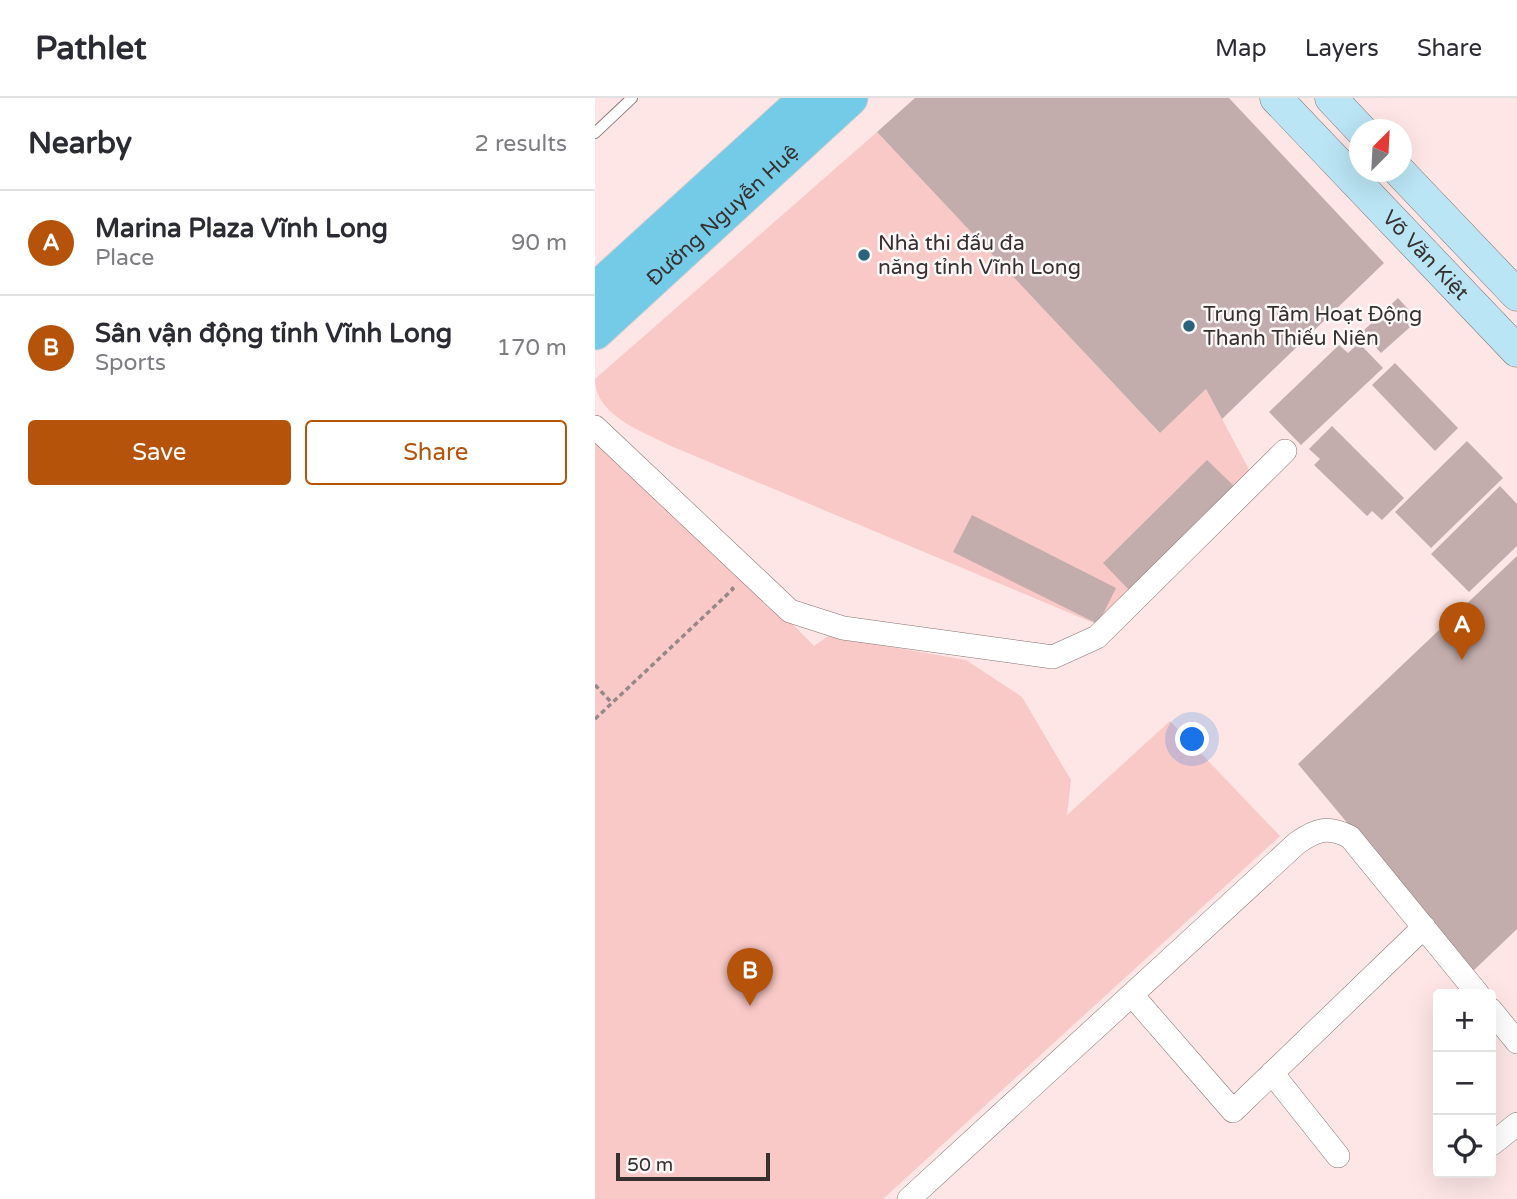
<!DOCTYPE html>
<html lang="en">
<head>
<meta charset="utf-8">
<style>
  :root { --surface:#fff; --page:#f7f7f7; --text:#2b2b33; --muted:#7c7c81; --line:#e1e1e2; --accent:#b45309 }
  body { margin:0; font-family:"Varela Round",sans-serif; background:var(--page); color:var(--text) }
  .controls { position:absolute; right:21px; bottom:21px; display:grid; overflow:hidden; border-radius:7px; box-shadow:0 7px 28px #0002 }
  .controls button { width:63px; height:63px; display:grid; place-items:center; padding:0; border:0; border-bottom:2px solid var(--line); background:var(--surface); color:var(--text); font:35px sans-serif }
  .compass { position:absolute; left:754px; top:21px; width:63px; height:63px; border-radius:50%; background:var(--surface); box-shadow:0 7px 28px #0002; rotate:24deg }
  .scale { position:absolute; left:21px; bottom:18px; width:154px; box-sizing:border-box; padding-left:7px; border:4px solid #38302f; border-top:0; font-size:19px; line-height:24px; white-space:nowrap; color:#38302f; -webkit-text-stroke:5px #fdf8f8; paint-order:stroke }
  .you { position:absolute; left:598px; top:642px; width:24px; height:24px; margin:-18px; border:5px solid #fff; border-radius:50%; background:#1a73e8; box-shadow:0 0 0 10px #1a73e833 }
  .badge { display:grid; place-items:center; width:46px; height:46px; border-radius:50%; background:var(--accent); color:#fff; font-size:23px; font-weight:700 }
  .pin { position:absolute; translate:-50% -58px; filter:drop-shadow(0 2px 4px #0008) }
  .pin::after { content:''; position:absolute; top:37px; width:24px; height:21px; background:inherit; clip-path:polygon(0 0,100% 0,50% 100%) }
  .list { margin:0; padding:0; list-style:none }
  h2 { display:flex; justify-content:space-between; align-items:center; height:91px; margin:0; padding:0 28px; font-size:30px }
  h2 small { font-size:23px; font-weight:400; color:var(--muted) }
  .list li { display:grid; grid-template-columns:46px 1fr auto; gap:21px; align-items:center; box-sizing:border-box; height:105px; padding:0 28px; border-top:2px solid var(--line) }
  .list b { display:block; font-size:26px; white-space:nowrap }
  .list p { margin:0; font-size:23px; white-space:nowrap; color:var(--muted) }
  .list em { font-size:23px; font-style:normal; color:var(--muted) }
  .actions { display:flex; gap:14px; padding:21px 28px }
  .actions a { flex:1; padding:16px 0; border:2px solid var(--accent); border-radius:7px; text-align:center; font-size:24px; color:var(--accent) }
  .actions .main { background:var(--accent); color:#fff }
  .icon { flex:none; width:38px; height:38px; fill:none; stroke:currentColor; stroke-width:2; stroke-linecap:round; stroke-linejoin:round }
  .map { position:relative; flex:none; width:922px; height:1101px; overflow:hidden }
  header { display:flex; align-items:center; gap:42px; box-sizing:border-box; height:98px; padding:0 35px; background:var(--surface); border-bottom:2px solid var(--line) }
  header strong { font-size:33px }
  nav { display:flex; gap:38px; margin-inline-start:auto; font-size:24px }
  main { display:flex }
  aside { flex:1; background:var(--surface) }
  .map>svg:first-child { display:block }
</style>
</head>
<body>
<header>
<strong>Pathlet</strong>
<nav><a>Map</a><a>Layers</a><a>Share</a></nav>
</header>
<main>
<aside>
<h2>Nearby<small>2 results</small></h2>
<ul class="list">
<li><span class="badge">A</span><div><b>Marina Plaza Vĩnh Long</b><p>Place</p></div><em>90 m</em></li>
<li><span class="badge">B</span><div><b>Sân vận động tỉnh Vĩnh Long</b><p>Sports</p></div><em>170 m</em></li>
</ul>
<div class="actions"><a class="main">Save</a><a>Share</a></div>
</aside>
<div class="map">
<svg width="922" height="1101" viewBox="0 0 922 1101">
  <rect width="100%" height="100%" fill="#fde6e5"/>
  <path fill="#f8c9c7" d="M282 34 565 335 611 291 658 379 506 528 76 348C49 334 0 318 0 281Z
    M0 325 219 548 233 538 371 562 427 599 476 682 472 717 575 623 685 738 288 1101H0Z"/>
  <path fill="#c2adac" d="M320 0H634L789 165 627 321 611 291 565 335 282 34Z
    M803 200 823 222 786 255 767 234Z
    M764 245 788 270 706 347 674 314 744 247 753 255Z
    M800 265 863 330 840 353 777 287Z
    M737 328 809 400 787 422 777 413 772 418 719 367 725 361 714 351Z
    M872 343 908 380 836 450 800 414Z
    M612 362 640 389 535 493 508 465Z
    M905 388 922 406V448L874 494 836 456Z
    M377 417 521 490 503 526 358 454Z
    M922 458V831L877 874 703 666Z"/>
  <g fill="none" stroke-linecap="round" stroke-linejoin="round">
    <g stroke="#867271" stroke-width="12">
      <path id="service" d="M0 35 37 0"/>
    </g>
    <g stroke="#867271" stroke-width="24">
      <path id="minor" d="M0 329 195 513 248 530 458 559 502 539 690 353
        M537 897 638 1013 829 829
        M896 912 922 944
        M677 975 743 1058
        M897 1046 922 1026
        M314 1101 702 745C722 731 733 728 755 739L883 896"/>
    </g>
    <g stroke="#867271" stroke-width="33">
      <g id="secondary">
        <path id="s1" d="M681 0 922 253"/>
        <path d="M736 0 766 32"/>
        <path d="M805 74 922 197"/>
      </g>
    </g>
    <g stroke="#cfcdcd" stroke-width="37">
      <g id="primary">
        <path d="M0 193 212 0"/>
        <path id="s2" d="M0 234 255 0"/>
      </g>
    </g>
    <path stroke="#978887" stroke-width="3.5" stroke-dasharray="5 3.5" stroke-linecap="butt" d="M0 587 17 605
      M0 621 138 491 135 488"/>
    <use href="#service" stroke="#fff" stroke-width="10"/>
    <use href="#minor" stroke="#fff" stroke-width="23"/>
    <use href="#secondary" stroke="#bae5f4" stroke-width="32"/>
    <use href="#primary" stroke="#74cbe8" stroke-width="35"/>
  </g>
  <g fill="#29647c" stroke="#fdf8f8" stroke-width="2.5">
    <circle cx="269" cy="157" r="7"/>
    <circle cx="594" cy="228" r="7"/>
  </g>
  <g text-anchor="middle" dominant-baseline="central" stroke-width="5" stroke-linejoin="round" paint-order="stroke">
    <g font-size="21" fill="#38302f" stroke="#fdf8f8">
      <text stroke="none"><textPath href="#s2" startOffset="173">Đường Nguyễn Huệ</textPath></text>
      <text stroke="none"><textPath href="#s1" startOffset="217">Võ Văn Kiệt</textPath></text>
    </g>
    <g font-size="21" fill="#38302f" stroke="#fdf8f8" text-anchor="start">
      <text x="283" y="145">Nhà thi đấu đa<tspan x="283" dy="24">năng tỉnh Vĩnh Long</tspan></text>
      <text x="608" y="216">Trung Tâm Hoạt Động<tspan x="608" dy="24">Thanh Thiếu Niên</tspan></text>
    </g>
  </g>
</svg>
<div class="controls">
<button>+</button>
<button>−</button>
<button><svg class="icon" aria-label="locate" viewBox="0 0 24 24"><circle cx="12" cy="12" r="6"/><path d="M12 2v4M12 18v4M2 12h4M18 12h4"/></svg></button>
</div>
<svg class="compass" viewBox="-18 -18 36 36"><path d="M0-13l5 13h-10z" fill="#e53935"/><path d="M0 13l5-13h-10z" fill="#7c7c81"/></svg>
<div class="scale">50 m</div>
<div class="you"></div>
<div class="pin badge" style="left:867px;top:562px">A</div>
<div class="pin badge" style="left:155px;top:908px">B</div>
</div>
</main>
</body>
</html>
